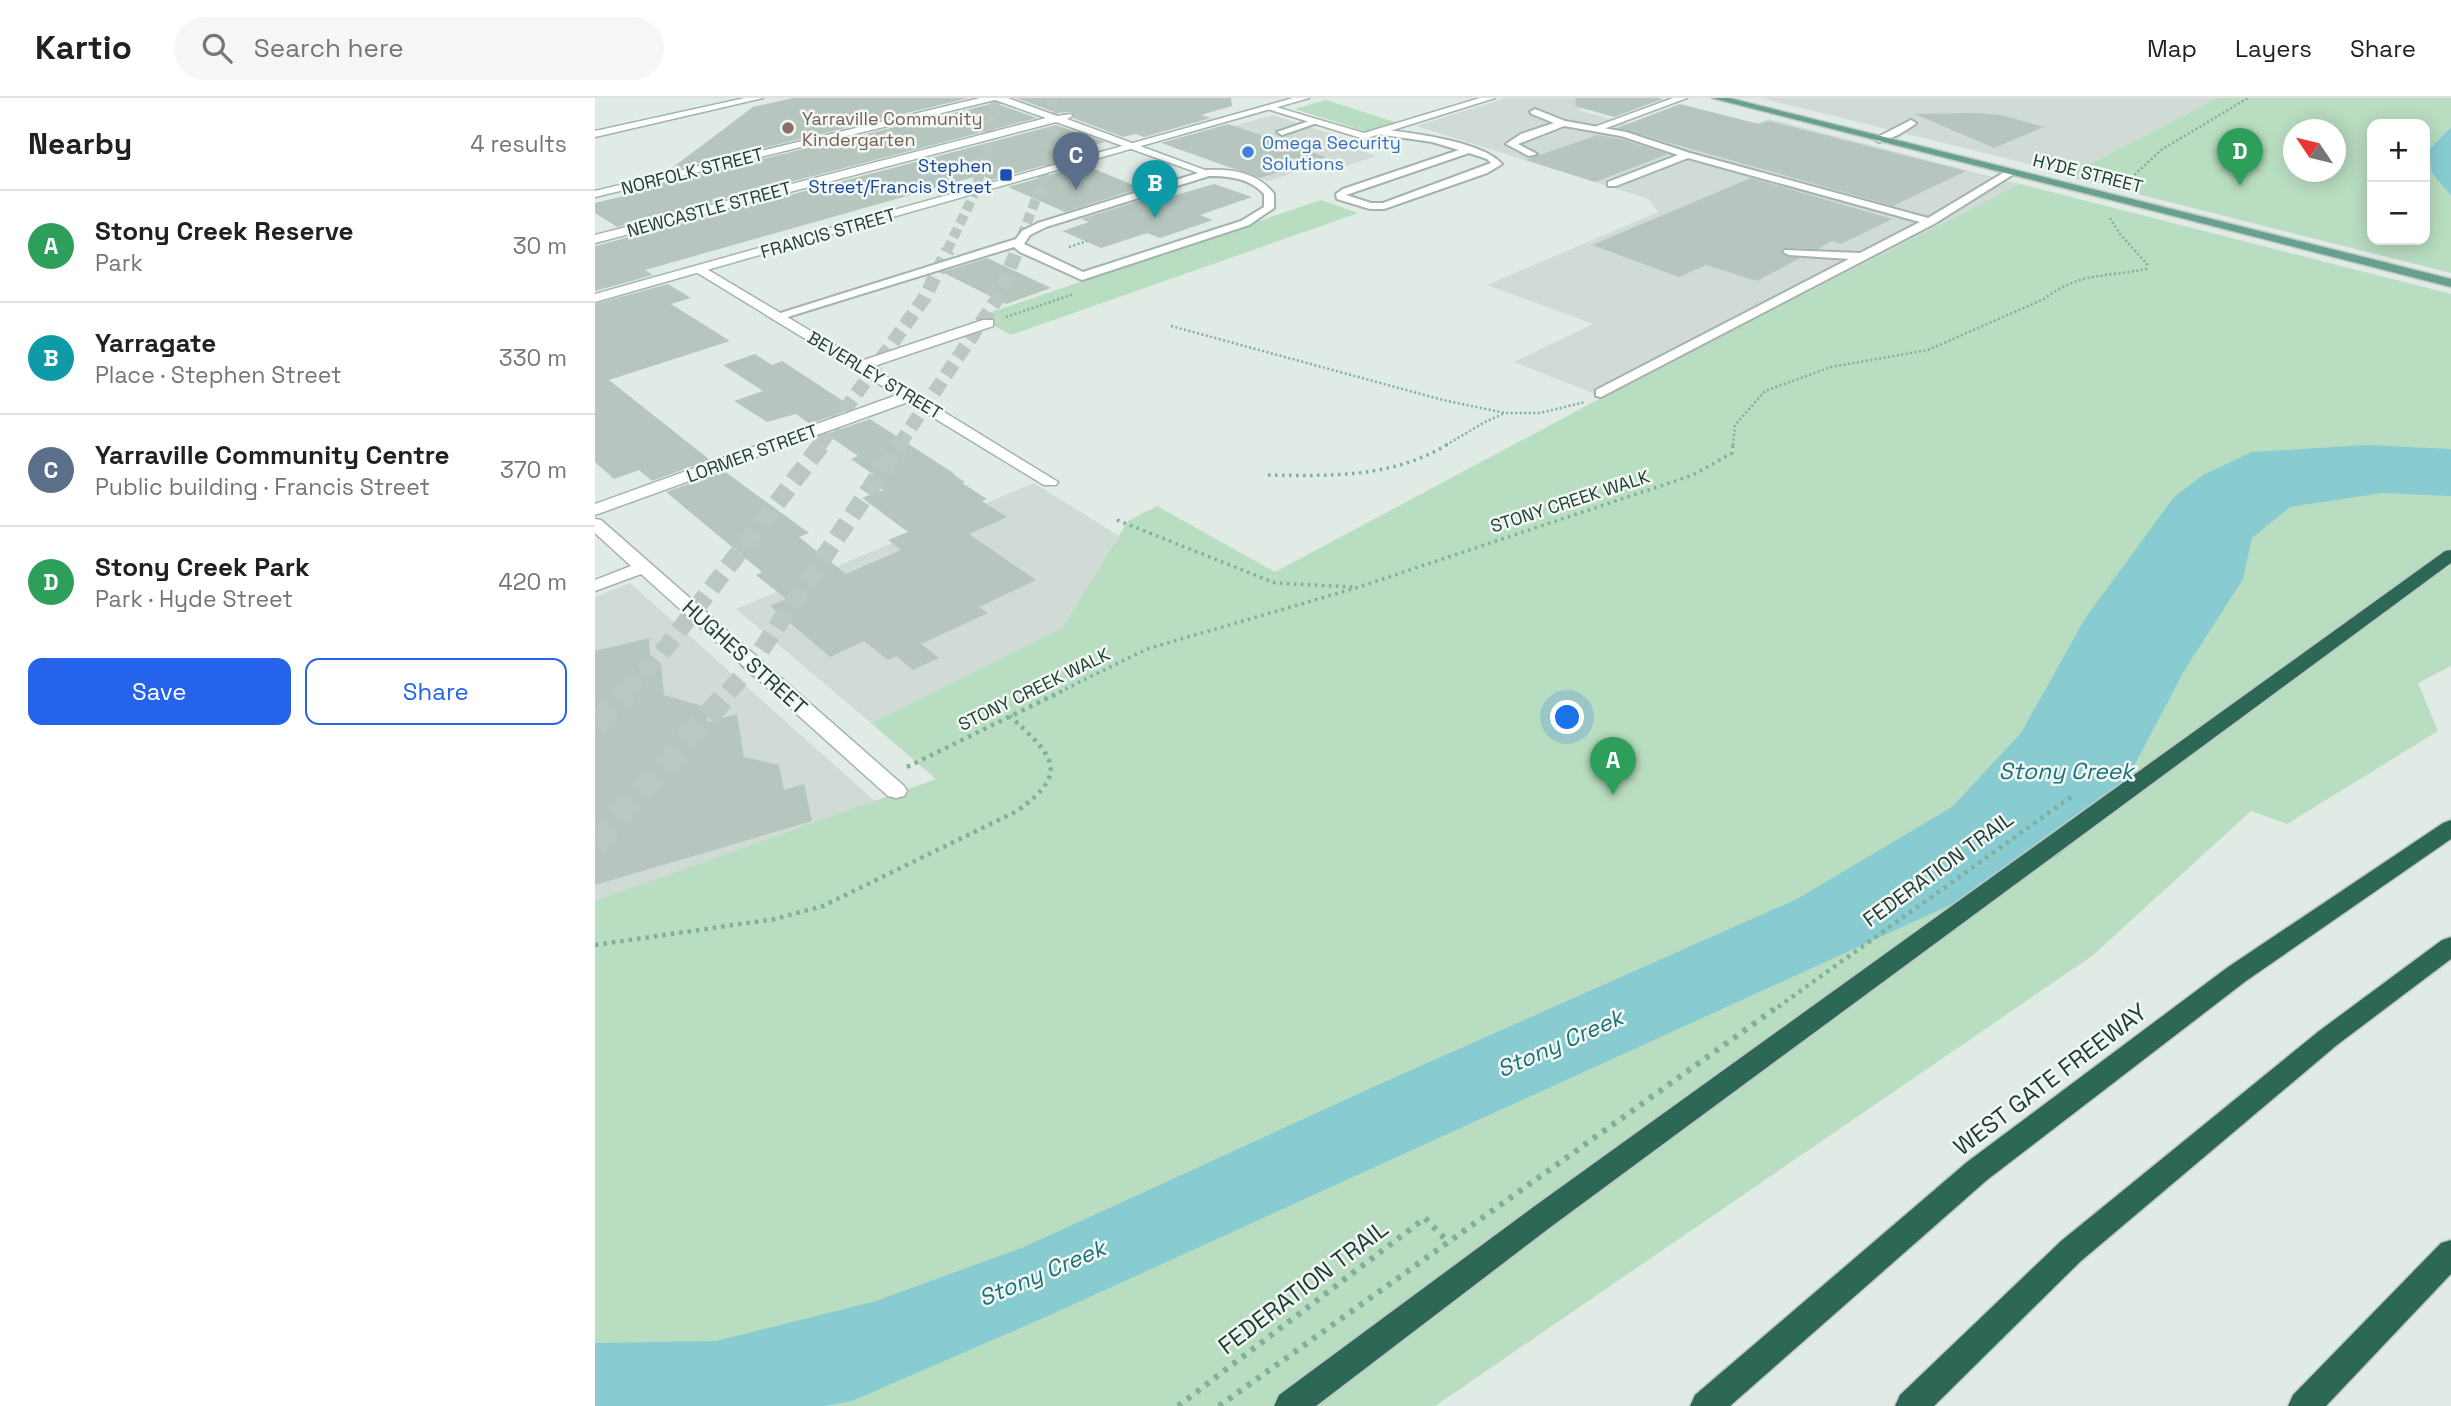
<!DOCTYPE html>
<html lang="en">
<head>
<meta charset="utf-8">
<style>
  :root { --surface:#fff; --page:#f6f6f6; --text:#202124; --muted:#757577; --line:#e0e0e0; --accent:#2563eb }
  body { margin:0; font-family:"Space Grotesk",sans-serif; background:var(--page); color:var(--text) }
  .controls { position:absolute; right:21px; top:21px; display:grid; overflow:hidden; border-radius:14px; box-shadow:0 4px 18px #0003 }
  .controls button { width:63px; height:63px; display:grid; place-items:center; padding:0; border:0; border-bottom:2px solid var(--line); background:var(--surface); color:var(--text); font:35px sans-serif }
  .compass { position:absolute; left:1688px; top:21px; width:63px; height:63px; border-radius:50%; background:var(--surface); box-shadow:0 4px 18px #0003; rotate:305deg }
  .you { position:absolute; left:973px; top:620px; width:24px; height:24px; margin:-18px; border:5px solid #fff; border-radius:50%; background:#1a73e8; box-shadow:0 0 0 10px #1a73e833 }
  .badge { display:grid; place-items:center; width:46px; height:46px; border-radius:50%; background:var(--accent); color:#fff; font-size:23px; font-weight:700 }
  .pin { position:absolute; translate:-50% -58px; filter:drop-shadow(0 2px 4px #0008) }
  .pin::after { content:''; position:absolute; top:37px; width:24px; height:21px; background:inherit; clip-path:polygon(0 0,100% 0,50% 100%) }
  .list { margin:0; padding:0; list-style:none }
  h2 { display:flex; justify-content:space-between; align-items:center; height:91px; margin:0; padding:0 28px; font-size:30px }
  h2 small { font-size:23px; font-weight:400; color:var(--muted) }
  .list li { display:grid; grid-template-columns:46px 1fr auto; gap:21px; align-items:center; box-sizing:border-box; height:112px; padding:0 28px; border-top:2px solid var(--line) }
  .list b { display:block; font-size:26px; white-space:nowrap }
  .list p { margin:0; font-size:23px; white-space:nowrap; color:var(--muted) }
  .list em { font-size:23px; font-style:normal; color:var(--muted) }
  .actions { display:flex; gap:14px; padding:21px 28px }
  .actions a { flex:1; padding:16px 0; border:2px solid var(--accent); border-radius:14px; text-align:center; font-size:24px; color:var(--accent) }
  .actions .main { background:var(--accent); color:#fff }
  .icon { flex:none; width:38px; height:38px; fill:none; stroke:currentColor; stroke-width:2; stroke-linecap:round; stroke-linejoin:round }
  .map { position:relative; flex:none; width:1856px; height:1308px; overflow:hidden }
  header { display:flex; align-items:center; gap:42px; box-sizing:border-box; height:98px; padding:0 35px; background:var(--surface); border-bottom:2px solid var(--line) }
  header strong { font-size:33px }
  nav { display:flex; gap:38px; margin-inline-start:auto; font-size:24px }
  .search { width:490px; height:63px; background:var(--page); display:flex; align-items:center; gap:18px; box-sizing:border-box; padding:0 24px; border-radius:38px; color:var(--muted); font-size:26px }
  main { display:flex }
  aside { flex:1; background:var(--surface) }
  .map>svg:first-child { display:block }
</style>
</head>
<body>
<header>
<strong>Kartio</strong>
<div class="search"><svg class="icon" aria-label="search" viewBox="0 0 24 24"><circle cx="10" cy="10" r="6"/><path d="M15 15l6 6"/></svg>Search here</div>
<nav><a>Map</a><a>Layers</a><a>Share</a></nav>
</header>
<main>
<aside>
<h2>Nearby<small>4 results</small></h2>
<ul class="list">
<li><span class="badge" style="background:#2e9e5b">A</span><div><b>Stony Creek Reserve</b><p>Park</p></div><em>30 m</em></li>
<li><span class="badge" style="background:#0f9aa8">B</span><div><b>Yarragate</b><p>Place · Stephen Street</p></div><em>330 m</em></li>
<li><span class="badge" style="background:#5c6f8a">C</span><div><b>Yarraville Community Centre</b><p>Public building · Francis Street</p></div><em>370 m</em></li>
<li><span class="badge" style="background:#2e9e5b">D</span><div><b>Stony Creek Park</b><p>Park · Hyde Street</p></div><em>420 m</em></li>
</ul>
<div class="actions"><a class="main">Save</a><a>Share</a></div>
</aside>
<div class="map">
<svg width="1856" height="1308" viewBox="0 0 1856 1308">
  <rect width="100%" height="100%" fill="#e1ebe6"/>
  <path fill="#cfdbd4" d="M911 0H990L1005 4 983 12 1107 46 1174 21 1425 86 1008 299 919 264 998 226 892 187 1063 114 1054 101 821 28Z
    M1166 0H1623L1474 76Z
    M677 17 764 45 754 49 782 58 751 68 735 63 673 83 574 47Z
    M439 385 524 438 468 529 276 625 141 511Z
    M35 485 281 704 0 804V499Z"/>
  <path fill="#b9ddc0" fill-rule="evenodd" d="M1623 0H1856V29L1853 31 1838 75 1856 98V175L1471 78ZM1777 26H1830V142H1777ZM1699 32H1741V74H1699Z
    M731 2 803 25 772 34 700 11Z
    M1425 86 1856 196V568L1823 585 1843 633 1692 726 1656 713 1497 858 840 1308H0V803L341 681 276 625 468 529 533 423 562 408 680 474 1008 299Z
    M726 102 763 115 416 237 382 219Z"/>
  <path fill="#88ccd1" d="M1856 29V98L1837 75 1834 52Z
    M1771 347 1856 351V398L1787 395 1695 409 1657 440 1648 481 1589 573 1517 710 1463 758 455 1217 257 1303 229 1308H0V1245L121 1243 281 1203 429 1149 787 985 1202 801 1357 709 1426 635 1491 519 1579 399 1608 377 1657 354Z"/>
  <path fill="#b6c6be" d="M198 0H374L73 73 158 9Z
    M421 0H636L637 8 606 17 616 20 549 39 540 36 528 39 478 20 477 14 462 15Z
    M981 0H1063L1068 1 1019 19 980 8Z
    M400 5 442 20 22 129 0 115V105L45 94 51 89Z
    M1085 6 1164 26 1174 23 1371 73 1298 108 1022 30Z
    M1381 15 1406 17 1449 29 1399 50 1320 16Z
    M633 26 731 59 665 80 566 45Z
    M461 27 510 44 464 57 473 61 397 82 386 77 50 172 58 177 0 193V148Z
    M1003 37 1025 41 1073 56 1000 84 930 62Z
    M489 67 546 90 470 114 413 89Z
    M1156 80 1297 121 1246 146 1237 143 1223 151 1188 150 1187 156 1205 160 1162 183 1111 167 1084 179 997 147Z
    M619 86 657 99 605 117 618 122 565 140 552 135 506 150 467 133 494 124 486 121 562 97 571 100Z
    M392 160 456 190 411 206 347 174Z
    M73 186 96 200 76 206 135 243 14 282 115 362 57 383 44 372 19 381 0 364V206Z
    M160 256 177 267 187 263 259 310 215 326 201 316 172 324 139 303 168 293 128 267Z
    M275 321 360 376H358L370 384 367 385 392 401 387 403 412 419 374 436 441 482 384 509 393 515 326 546 344 560 318 572 301 558 293 562 269 543 235 559 175 508 191 501 161 477 167 474 71 394 129 373 214 435 204 439 251 476 306 452 293 442 313 434 267 400 288 392 271 380 279 377 256 361 263 358 231 336Z
    M54 540 55 557 66 566 69 597 111 609 113 624 142 616 149 659 184 667 189 692 209 686 217 723 0 787V553Z"/>
  <g fill="none" stroke-linecap="round" stroke-linejoin="round">
    <path stroke="#bbc8c2" stroke-width="10" stroke-dasharray="10 5" stroke-linecap="butt" d="M352 153 379 96 393 48 401 0
      M421 153 446 88 458 37 457 0"/>
    <path stroke="#bbc8c2" stroke-width="14" stroke-dasharray="14 7" stroke-linecap="butt" d="M225 347 330 199 353 152
      M304 347 404 198 422 152"/>
    <path stroke="#bbc8c2" stroke-width="18" stroke-dasharray="18 9" stroke-linecap="butt" d="M30 594 66 556 227 346
      M133 594 152 573 305 346"/>
    <path stroke="#bbc8c2" stroke-width="23" stroke-dasharray="23 11" stroke-linecap="butt" d="M0 627 32 593
      M0 746 135 593"/>
    <g stroke="#a4b3ac" stroke-width="4">
      <path id="service" d="M940 11 970 23 1031 34 1095 55 1333 120 1413 72 1422 74 1339 126 1006 299 1001 298V292L1254 161 1194 157 1188 154 1190 152 1265 155 1325 124 1093 60 1021 88H1013V84L1083 57 1026 38 969 28 923 46 942 56 934 58 911 46 926 36 959 25 937 16 935 14Z
        M717 22 725 24 687 37 682 34Z
        M1316 22 1321 25 1319 27 1303 37 1284 44 1279 41Z
        M785 31C816 35 887 43 907 66L892 75 789 111H775L742 101 741 96 748 91 864 52 837 44 782 36 780 34ZM874 55 892 61 896 65 788 105H776L751 97Z
        M613 72C638 71 663 75 679 96V110L654 127 487 182 425 154 419 149 186 221H178L176 218 421 141 427 133 443 125ZM614 78C634 78 655 80 669 96V109L646 123 488 174 429 146 435 137 451 129Z"/>
    </g>
    <g stroke="#a4b3ac" stroke-width="3">
      <path id="minor" d="M150 0H168L0 39V33Z
        M385 0H413L462 18 476 16 477 18 472 21 618 75 609 77 461 24 0 145V137L451 20 400 2 0 99V93Z
        M885 0H900L769 41 669 10 674 7 769 35Z
        M1078 0H1092L1003 33 994 31Z
        M105 167 266 263 388 222H398V228L276 269 463 384 461 387H449L313 304 0 417V406L302 297 101 174 99 171Z
        M0 421 6 422 309 688 312 693 309 698 301 700 293 698 46 476 0 493V482L36 468 0 435Z"/>
    </g>
    <g stroke="#9fb7ad" stroke-width="3">
      <path id="secondary" d="M698 0H714L0 204V196Z"/>
    </g>
    <g stroke="#c1c8c6" stroke-width="3">
      <path id="primary" d="M1117 0H1134L1856 181V189Z"/>
    </g>
    <g stroke="#c1c8c6" stroke-width="3">
      <path id="motorway" d="M1856 452V465L957 1128 721 1308H679L684 1297 937 1110 1850 453Z
        M1856 722V741L1651 883 1392 1082 1135 1308H1095L1100 1297 1372 1064 1633 869 1848 725Z
        M1856 839V861L1742 947 1486 1163 1339 1308H1300L1305 1297 1466 1143 1724 933 1847 842Z
        M1856 1142V1176L1731 1308H1693L1698 1297 1846 1145Z"/>
    </g>
    <path stroke="#81af9d" stroke-width="2.5" stroke-dasharray="2 2.5" stroke-linecap="butt" d="M1533 83 1566 52 1653 0
      M474 149 492 143
      M411 219 479 196
      M576 228 848 302 910 315H945L990 304
      M851 347 890 324 910 315
      M1138 347 1140 327 1170 293 1236 269 1333 252 1449 201C1486 173 1509 180 1551 171L1552 166 1525 136 1515 120"/>
    <path stroke="#81af9d" stroke-width="3.5" stroke-dasharray="2.5 4.5" stroke-linecap="butt" d="M673 377C736 378 798 380 853 346
      M522 422 680 485 760 489
      M464 594 552 551 764 489 1098 377 1137 355 1138 346"/>
    <path stroke="#81af9d" stroke-width="4.5" stroke-dasharray="3.5 5" stroke-linecap="butt" d="M312 669 467 593
      M0 847 180 821 228 808 422 713C478 673 456 657 415 618
      M1183 909 1480 696"/>
    <path stroke="#81af9d" stroke-width="6" stroke-dasharray="4.5 7" stroke-linecap="butt" d="M583 1308 830 1120 853 1144
      M624 1308 1185 907"/>
    <use href="#service" fill="#fff" fill-rule="evenodd"/>
    <use href="#minor" fill="#fff" fill-rule="evenodd"/>
    <use href="#secondary" fill="#fff" fill-rule="evenodd"/>
    <use href="#primary" fill="#65a18c" fill-rule="evenodd"/>
    <use href="#motorway" fill="#2d6857" fill-rule="evenodd"/>
  </g>
  <circle fill="#8d6e63" stroke="#f1f8f4" stroke-width="2.5" cx="193" cy="30" r="7"/>
  <circle fill="#3f7fe0" stroke="#f1f8f4" stroke-width="2.5" cx="653" cy="54" r="7"/>
  <rect fill="#1a4fb4" stroke="#f1f8f4" stroke-width="2.5" x="404" y="70" width="14" height="14" rx="3.5"/>
  <g text-anchor="middle" dominant-baseline="central" stroke-width="5" stroke-linejoin="round" paint-order="stroke">
    <g font-size="18" fill="#785e54" stroke="#f1f8f4" text-anchor="start">
      <text x="207" y="20">Yarraville Community<tspan x="207" dy="21">Kindergarten</tspan></text>
    </g>
    <g font-size="18" fill="#366cbe" stroke="#f1f8f4" text-anchor="start">
      <text x="667" y="44">Omega Security<tspan x="667" dy="21">Solutions</tspan></text>
    </g>
    <g font-size="18" fill="#164399" stroke="#f1f8f4" text-anchor="end">
      <text x="397" y="67">Stephen<tspan x="397" dy="21">Street/Francis Street</tspan></text>
    </g>
    <g font-size="18" fill="#213c32" stroke="#f1f8f4">
      <text transform="translate(97 73) rotate(-14)">NORFOLK STREET</text>
      <text transform="translate(1493 75) rotate(14)">HYDE STREET</text>
      <text transform="translate(114 111) rotate(-15)">NEWCASTLE STREET</text>
      <text transform="translate(233 135) rotate(-16)">FRANCIS STREET</text>
      <text transform="translate(280 277) rotate(31)">BEVERLEY STREET</text>
      <text transform="translate(157 355) rotate(-20)">LORMER STREET</text>
      <text transform="translate(975 403) rotate(-18)">STONY CREEK WALK</text>
      <text transform="translate(439 591) rotate(-26)">STONY CREEK WALK</text>
    </g>
    <g font-size="21" fill="#213c32" stroke="#f1f8f4">
      <text transform="translate(150 559) rotate(42)">HUGHES STREET</text>
      <text transform="translate(1343 771) rotate(-36)">FEDERATION TRAIL</text>
    </g>
    <g font-size="23" font-style="italic" fill="#1b7077" stroke="#f1f8f4">
      <text x="1471" y="673">Stony Creek</text>
      <text transform="translate(965 945) rotate(-24)">Stony Creek</text>
      <text transform="translate(447 1175) rotate(-23)">Stony Creek</text>
    </g>
    <g font-size="24" fill="#213c32" stroke="#f1f8f4">
      <text transform="translate(1455 981) rotate(-37)">WEST GATE FREEWAY</text>
      <text transform="translate(708 1189) rotate(-37)">FEDERATION TRAIL</text>
    </g>
  </g>
</svg>
<div class="controls">
<button>+</button>
<button>−</button>
</div>
<svg class="compass" viewBox="-18 -18 36 36"><path d="M0-13l5 13h-10z" fill="#e53935"/><path d="M0 13l5-13h-10z" fill="#757577"/></svg>
<div class="you"></div>
<div class="pin badge" style="left:1018px;top:697px;background:#2e9e5b">A</div>
<div class="pin badge" style="left:560px;top:120px;background:#0f9aa8">B</div>
<div class="pin badge" style="left:481px;top:92px;background:#5c6f8a">C</div>
<div class="pin badge" style="left:1645px;top:88px;background:#2e9e5b">D</div>
</div>
</main>
</body>
</html>
